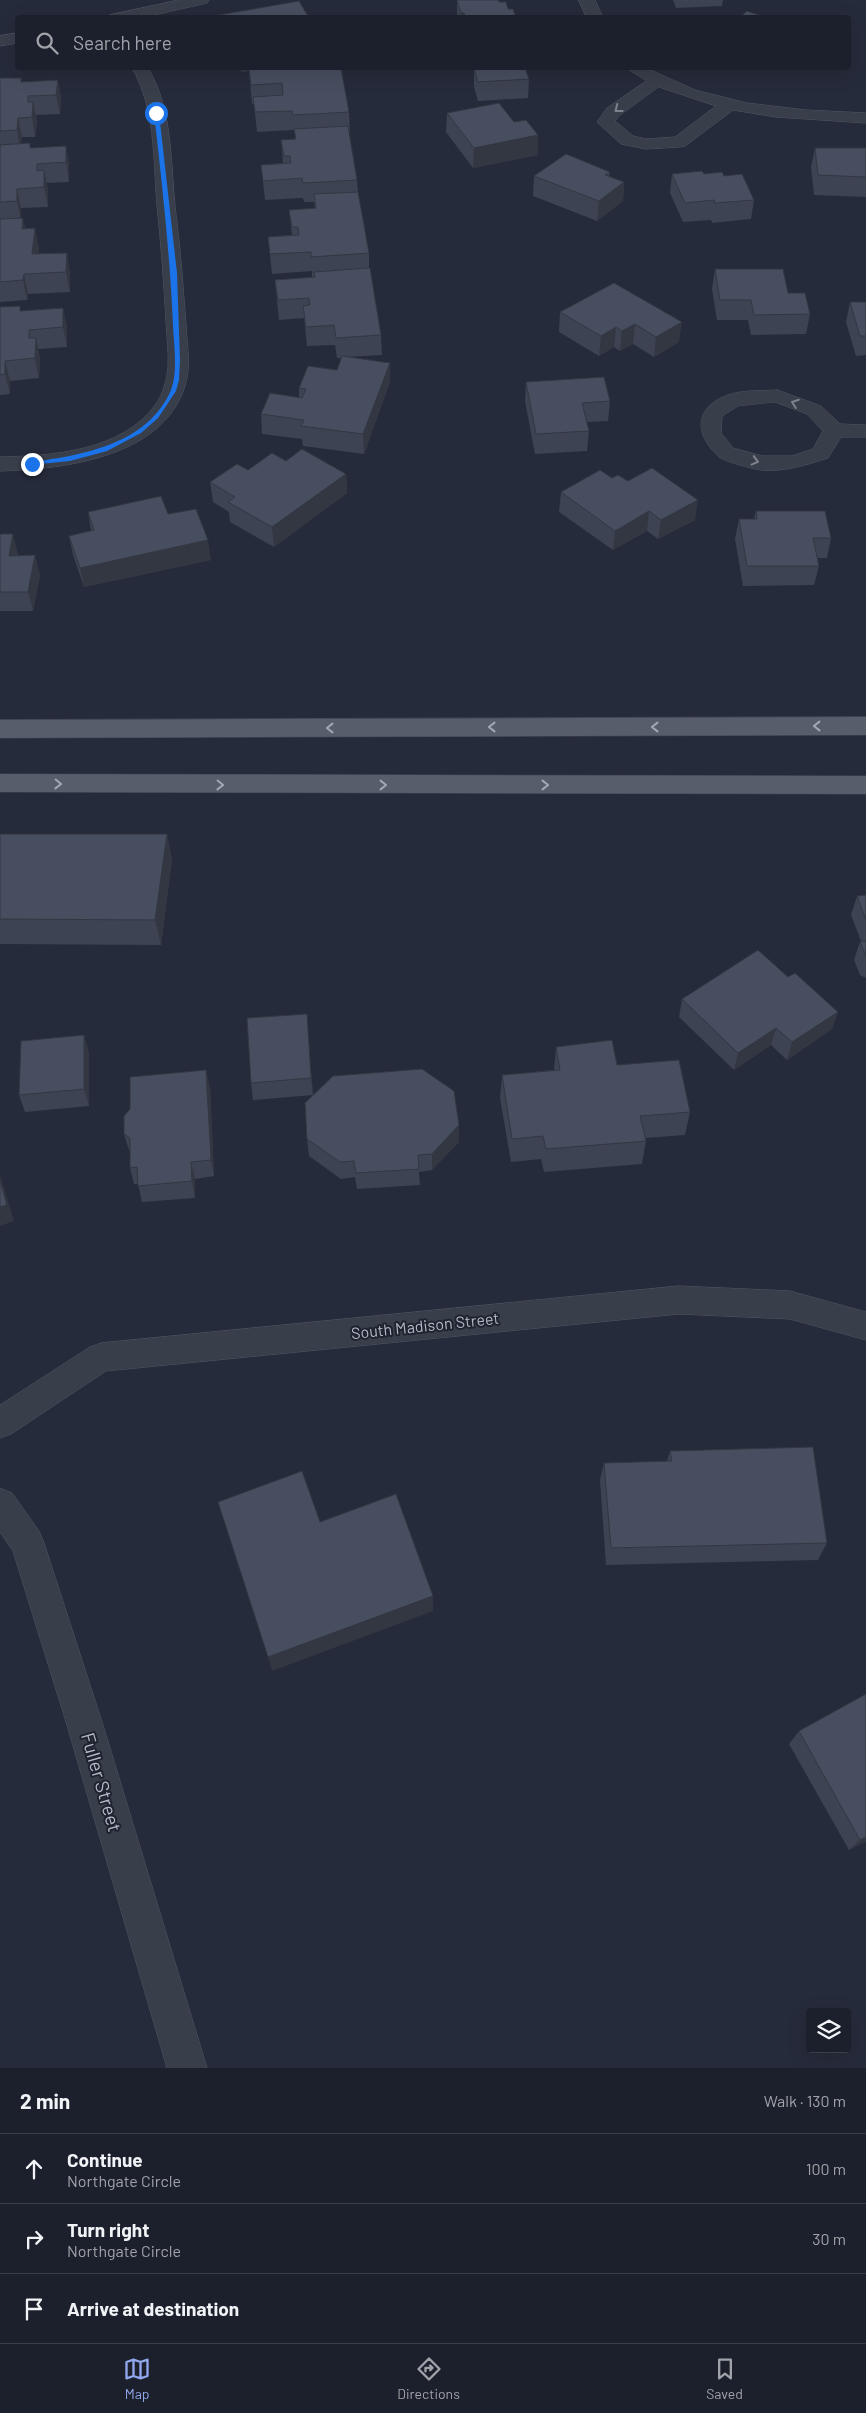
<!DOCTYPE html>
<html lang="en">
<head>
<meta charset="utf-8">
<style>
  :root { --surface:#1c202c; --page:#292d38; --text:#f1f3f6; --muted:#a0a3a9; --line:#3a3e48; --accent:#92a8ee }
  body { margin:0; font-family:Barlow,sans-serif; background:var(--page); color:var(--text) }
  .controls { position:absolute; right:15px; bottom:15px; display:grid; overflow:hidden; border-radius:5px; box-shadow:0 5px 20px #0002 }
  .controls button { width:45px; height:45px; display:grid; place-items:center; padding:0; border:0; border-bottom:1px solid var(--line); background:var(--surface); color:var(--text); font:25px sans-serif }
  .stop { position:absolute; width:15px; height:15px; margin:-11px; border:4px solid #1a73e8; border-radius:50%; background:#fff }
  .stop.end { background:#1a73e8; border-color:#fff; box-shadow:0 1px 5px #0008 }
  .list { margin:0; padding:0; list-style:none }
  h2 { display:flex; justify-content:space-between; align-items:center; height:65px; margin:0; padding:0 20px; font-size:21px }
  h2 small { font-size:16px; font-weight:400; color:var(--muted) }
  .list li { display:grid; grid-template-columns:32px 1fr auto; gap:15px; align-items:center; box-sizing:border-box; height:70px; padding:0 20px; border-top:1px solid var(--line) }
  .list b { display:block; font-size:19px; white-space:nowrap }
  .list p { margin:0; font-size:16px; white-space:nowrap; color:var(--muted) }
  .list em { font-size:16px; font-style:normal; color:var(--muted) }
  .icon { flex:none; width:28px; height:28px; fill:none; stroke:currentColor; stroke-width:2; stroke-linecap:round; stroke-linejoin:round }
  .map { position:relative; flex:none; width:866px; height:2068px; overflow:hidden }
  .search { position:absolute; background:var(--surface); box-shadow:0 5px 20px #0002; left:15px; right:15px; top:15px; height:55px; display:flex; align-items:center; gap:12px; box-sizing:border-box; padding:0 18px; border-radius:5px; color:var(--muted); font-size:19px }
  .sheet { height:275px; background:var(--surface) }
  nav { display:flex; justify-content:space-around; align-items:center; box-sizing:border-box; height:70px; border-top:1px solid var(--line); background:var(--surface); font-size:14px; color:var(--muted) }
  nav a { display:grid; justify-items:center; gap:2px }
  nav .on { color:var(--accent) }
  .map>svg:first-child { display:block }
</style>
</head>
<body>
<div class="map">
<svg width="866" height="2068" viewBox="0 0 866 2068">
  <rect width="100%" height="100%" fill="#262b3b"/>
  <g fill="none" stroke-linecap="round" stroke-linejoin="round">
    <g stroke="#515663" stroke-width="1">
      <path id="street" d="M179 0H209L207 3 141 18H108L110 15Z
        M579 0H595L603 18H587Z
        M18 33V43L0 46V36Z
        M132 68H148C174 111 170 166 176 215 181 252 183 289 186 325 187 343 190 361 187 378 170 457 65 469 0 471V457C52 456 123 451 156 404 163 394 167 379 168 368 169 353 167 338 166 322 164 283 161 244 157 205 153 159 156 109 132 68Z
        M627 68H646L695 90 747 103 806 110 866 113V123L776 117 733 110 685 146 679 147 646 149 621 144 597 122 607 108 646 81ZM659 87 716 106 675 137 646 139 633 136 615 121 619 116Z
        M777 390 821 406 840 424 866 425V437H841L828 458C806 465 785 472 761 470 753 469 722 461 718 456 694 434 694 407 728 395 742 390 761 391 777 390ZM775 402 807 414 823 431 813 449 792 456H762L733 448 721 433 722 416 738 406Z
        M679 1286 790 1291 866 1312V1340L790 1319 679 1314 106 1371 11 1434 0 1438V1405L90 1347 101 1343Z
        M0 1488 12 1493 39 1531 44 1543 103 1725 207 2068H167L67 1725 13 1551 0 1532Z"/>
    </g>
    <g stroke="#424754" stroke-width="1">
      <path id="primary" d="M866 717V735L0 738V720Z
        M0 774 866 776V794L0 792Z"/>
    </g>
    <use href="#street" fill="#393e4b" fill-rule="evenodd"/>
    <use href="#primary" fill="#575d6b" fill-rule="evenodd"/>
  </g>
  <path fill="#3d4352" d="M457 0H498L499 2 508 9 516 18H457Z
    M673 0H723L722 6 676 8Z
    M239 68H341L349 112 350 131H349L357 180 358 192 369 253V268L381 335 382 355 348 357 390 382 364 454 303 446 302 439 262 434 261 414 299 397V388L337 370 342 358H337L335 345 307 346 304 318 279 320 275 280 314 277H312V271L272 274 268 237 292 235 289 210 315 209 314 202H304L303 198 265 200 261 165 283 163 281 140 295 139V134L294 130 257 132 254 104H252L249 71 242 72Z
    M473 68H525L529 79 528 98 478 101 474 87V71Z
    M0 78 22 82 58 80 61 99 60 114 36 115 37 121 35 137H22L21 144 31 148 66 146 69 165V182L46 183 48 190V207L21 208V218L26 229 39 248 38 254 70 272V292L28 294 27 300 0 302Z
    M447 113 514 122 538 135V155L473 168 446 132Z
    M815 148H866V197L814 195 811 167Z
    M610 172 609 176 624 182 623 201 597 221 533 196 534 176Z
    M672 174H704L724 176 754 200 751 219 712 223 711 220 683 222 670 193Z
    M715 269 788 293 810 314 806 334 751 335 748 320H717L712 289Z
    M614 283 679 342 654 357 633 344 620 351 614 347 599 356 559 332 560 312Z
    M850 302H866V355L856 356 846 322Z
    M0 307 22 311 63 308 67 328V347L38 349 40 358 39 378 10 381V394L0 395Z
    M526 382 610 401 608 421 587 422 589 431 587 451 535 454 525 401Z
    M286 461 346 474 347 493 274 547 230 522 229 512 213 502 210 482 248 470Z
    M612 478 628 481 695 520 658 539 647 531 613 550 559 512 561 492Z
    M756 511 831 538 827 558H817L819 566 814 585 743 586 735 539 739 519H754Z
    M88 512 168 514 211 560 84 587 73 555 69 536 91 531Z
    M0 534 18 554V556L40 575 33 611H0Z
    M0 834H167L172 860 161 945 0 944Z
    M866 895V978L860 975 854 960 860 942 861 941 851 915 857 896Z
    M788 977 838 1012 832 1029 787 1060 771 1045 734 1070 679 1017 682 999Z
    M307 1014 313 1095 253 1100 251 1083Z
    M556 1047 690 1112 685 1135 645 1138 646 1141 642 1164 544 1172 541 1159 511 1162 500 1098 502 1075 554 1070Z
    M89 1052V1106L25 1112 19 1095Z
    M210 1087 214 1176 195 1179V1198L142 1202 138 1184H134L130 1168V1151L129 1150 124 1134Z
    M307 1139 459 1142 432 1170 419 1172 420 1185 357 1189 355 1177 341 1179 309 1156Z
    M670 1451 827 1543 818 1560 606 1565 600 1480 604 1463 667 1461Z
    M866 1694V1841L849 1850 789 1744 799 1731Z"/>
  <path fill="#323742" d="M461 13H464V18H461Z
    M241 68H270L242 72Z
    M58 80 61 99 60 114 56 95Z
    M33 102 37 121 35 137 32 117Z
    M18 118 22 137 20 150 17 130Z
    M538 135V155L473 168 474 148Z
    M66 146 69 165V182L66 162Z
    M44 170 48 190V207L44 187Z
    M624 182 623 201 597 221 599 201Z
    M17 189 21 208V220L17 201Z
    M23 218 27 237 22 229Z
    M35 228 39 248 36 274 32 254Z
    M67 253 70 272V292L66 272Z
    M24 274 28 294 27 300 23 280Z
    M63 308 67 328V347L63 327Z
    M682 322 679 342 654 357 656 337Z
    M635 324 633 344 620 351 622 331Z
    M616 327 614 347 599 356 601 336Z
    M36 338 40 358 39 378 35 358Z
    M5 361 10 381V394L5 374Z
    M390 363V382L364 454 363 434Z
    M346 474 347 493 274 547 272 527Z
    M698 500 695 520 658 539 661 520Z
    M649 511 647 531 613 550 615 531Z
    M13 534 18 554 14 575 9 556Z
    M208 540 211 560 84 587 80 568Z
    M35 555 40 575 33 611 28 592Z
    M167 834 172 860 161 945 155 920Z
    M838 1012 832 1029 787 1060 792 1042Z
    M307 1014 308 1032 313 1095 311 1078Z
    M776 1028 771 1045 734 1070 738 1053Z
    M84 1035 89 1052V1106L84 1089Z
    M206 1070 210 1087 214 1176 211 1160Z
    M459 1125V1142L432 1170V1154Z
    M191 1162 195 1179V1198L192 1181Z
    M0 1175 14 1221 0 1226Z
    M433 1596V1611L272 1671 268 1657Z
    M866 1837V1841L849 1850 860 1840Z"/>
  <path fill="#474e5f" stroke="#323742" d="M457 0H498L499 2H506L508 9H513L516 18H466L464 13H461Z
    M299 1 309 18H214L213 16Z
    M747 11 767 18H739Z
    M273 68H341L349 112 293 115 292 111 255 112 253 97 283 95 282 83 251 85 249 69Z
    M474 68H525L529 79 478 82Z
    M0 78H21V82L58 80 56 95 28 96V102H33L32 117 18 118 17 130 0 131Z
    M499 103 514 122 526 120 538 135 474 148 447 113Z
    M348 126 357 180 303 183 302 178 263 181 261 165 291 163 290 156H284L281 140 296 139 294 129Z
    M30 143V148L66 146V162L37 164V171L44 170V187L17 189V201L0 202V145Z
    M815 148H866V177L818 175Z
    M566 154 610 172 605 175 624 182 599 201 534 176Z
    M702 171 704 174 722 172 724 176 742 174 754 200 715 203 714 200 685 203 672 174Z
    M358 192 369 253 311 257V252L270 254 268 237 299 235 298 227H292L289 210 316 208 314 194Z
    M23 218 22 229 35 228 32 254 67 253 66 272 24 274 23 280 0 282V219Z
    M370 268 381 335 336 338 334 325 306 327 303 306 310 305 309 298 278 300 275 280 315 277 314 272Z
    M715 269H783L788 293H805L810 314 754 315 751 300H720Z
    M614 283 682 322 656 337 635 324 622 331 616 327 601 336 560 312Z
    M850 302H866V336H860Z
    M20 306V311L63 308V327L29 330V338H36L35 358 5 361V374L0 375V307Z
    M342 356 390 363 363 434 301 426 304 420 261 414 270 393 302 398 306 389 299 388 308 366 337 370Z
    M604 377 610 401 582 403 589 431 536 434 526 382Z
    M302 449 346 474 272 527 228 502 235 497 210 482 237 464 248 470 272 453 286 461Z
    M652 468 698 500 661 520 649 511 615 531 561 492 600 470 612 478 618 475 628 481Z
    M161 496 168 514 196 509 208 540 80 568 69 536 94 530 88 512Z
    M756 511H825L831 538H813L819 566H747L739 519H757Z
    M0 534H13L9 556 35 555 28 592H0Z
    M0 834H167L155 920 0 919Z
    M866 895V920L857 896Z
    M866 941V956L860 942Z
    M758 950 788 977 795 973 838 1012 792 1042 776 1028 738 1053 682 999Z
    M307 1014 311 1078 251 1083 247 1018Z
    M84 1035V1089L19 1095 21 1041Z
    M612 1040 617 1065 679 1060 690 1112 640 1116 646 1141 546 1149 543 1136 512 1139 502 1075 560 1070 556 1047Z
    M422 1069 454 1091 459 1125 432 1154 418 1155 419 1169 356 1173 354 1161 340 1162 307 1139 305 1103 333 1076Z
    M206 1070 211 1160 191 1162 192 1181 138 1186 137 1167 130 1168V1138L124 1134V1116L130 1109V1077Z
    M0 1181 7 1205 0 1207Z
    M813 1447 827 1543 611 1548 604 1463 672 1461 670 1451Z
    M302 1471 320 1522 396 1494 433 1596 268 1657 218 1502Z
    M866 1694V1837L860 1840 799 1731Z"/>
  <defs><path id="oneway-chevron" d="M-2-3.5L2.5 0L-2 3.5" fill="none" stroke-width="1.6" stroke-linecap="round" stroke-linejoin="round" transform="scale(1.25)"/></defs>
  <g stroke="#7d828f">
    <use href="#oneway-chevron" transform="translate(618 109) rotate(142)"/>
    <use href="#oneway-chevron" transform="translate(795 403) rotate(-160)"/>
    <use href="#oneway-chevron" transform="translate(755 461) rotate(15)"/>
  </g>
  <g stroke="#a2a7b5">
    <use href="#oneway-chevron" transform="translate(817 726) rotate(180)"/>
    <use href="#oneway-chevron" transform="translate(492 727) rotate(180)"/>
    <use href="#oneway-chevron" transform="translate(655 727) rotate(180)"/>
    <use href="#oneway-chevron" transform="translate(330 728) rotate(180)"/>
    <use href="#oneway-chevron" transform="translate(58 784) rotate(1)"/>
    <use href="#oneway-chevron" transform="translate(220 785) rotate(1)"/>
    <use href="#oneway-chevron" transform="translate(383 785)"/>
    <use href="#oneway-chevron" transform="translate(545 785)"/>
  </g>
  <path fill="#1a73e8" d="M156 112 159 113 177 273 180 360 179 380 176 391 158 418 141 433 107 451 70 461 30 465 32 462C83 455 148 444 171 390 178 371 174 346 173 326 170 254 162 184 154 113Z"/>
  <g text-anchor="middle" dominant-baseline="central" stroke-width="4" stroke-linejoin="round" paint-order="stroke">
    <g font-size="16" fill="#b5b9c7" stroke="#1e2330">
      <text transform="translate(425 1325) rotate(-6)">South Madison Street</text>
    </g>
    <g font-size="19" fill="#b5b9c7" stroke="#1e2330">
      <text transform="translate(102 1782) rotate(74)">Fuller Street</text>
    </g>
  </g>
</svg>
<div class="controls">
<button><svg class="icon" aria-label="layers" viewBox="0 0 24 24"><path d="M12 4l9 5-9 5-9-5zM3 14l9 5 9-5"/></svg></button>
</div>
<div class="stop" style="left:156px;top:113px"></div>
<div class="stop end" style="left:32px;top:464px"></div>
<div class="search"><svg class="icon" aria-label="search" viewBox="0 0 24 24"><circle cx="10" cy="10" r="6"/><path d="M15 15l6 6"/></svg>Search here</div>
</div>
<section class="sheet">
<h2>2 min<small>Walk · 130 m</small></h2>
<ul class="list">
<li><svg class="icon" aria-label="ahead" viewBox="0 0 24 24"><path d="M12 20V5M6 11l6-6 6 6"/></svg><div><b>Continue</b><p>Northgate Circle</p></div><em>100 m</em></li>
<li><svg class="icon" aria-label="right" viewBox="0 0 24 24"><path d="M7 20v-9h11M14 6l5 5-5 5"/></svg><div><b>Turn right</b><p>Northgate Circle</p></div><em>30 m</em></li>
<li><svg class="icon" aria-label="arrive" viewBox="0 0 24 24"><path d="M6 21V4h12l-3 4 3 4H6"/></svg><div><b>Arrive at destination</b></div></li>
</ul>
</section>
<nav>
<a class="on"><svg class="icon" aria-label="map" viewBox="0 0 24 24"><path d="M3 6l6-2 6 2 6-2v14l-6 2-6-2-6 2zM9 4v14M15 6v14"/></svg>Map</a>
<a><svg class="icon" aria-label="directions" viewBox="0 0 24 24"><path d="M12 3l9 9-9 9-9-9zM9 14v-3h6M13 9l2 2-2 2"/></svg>Directions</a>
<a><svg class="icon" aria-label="saved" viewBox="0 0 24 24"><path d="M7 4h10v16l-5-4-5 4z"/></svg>Saved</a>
</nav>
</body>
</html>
